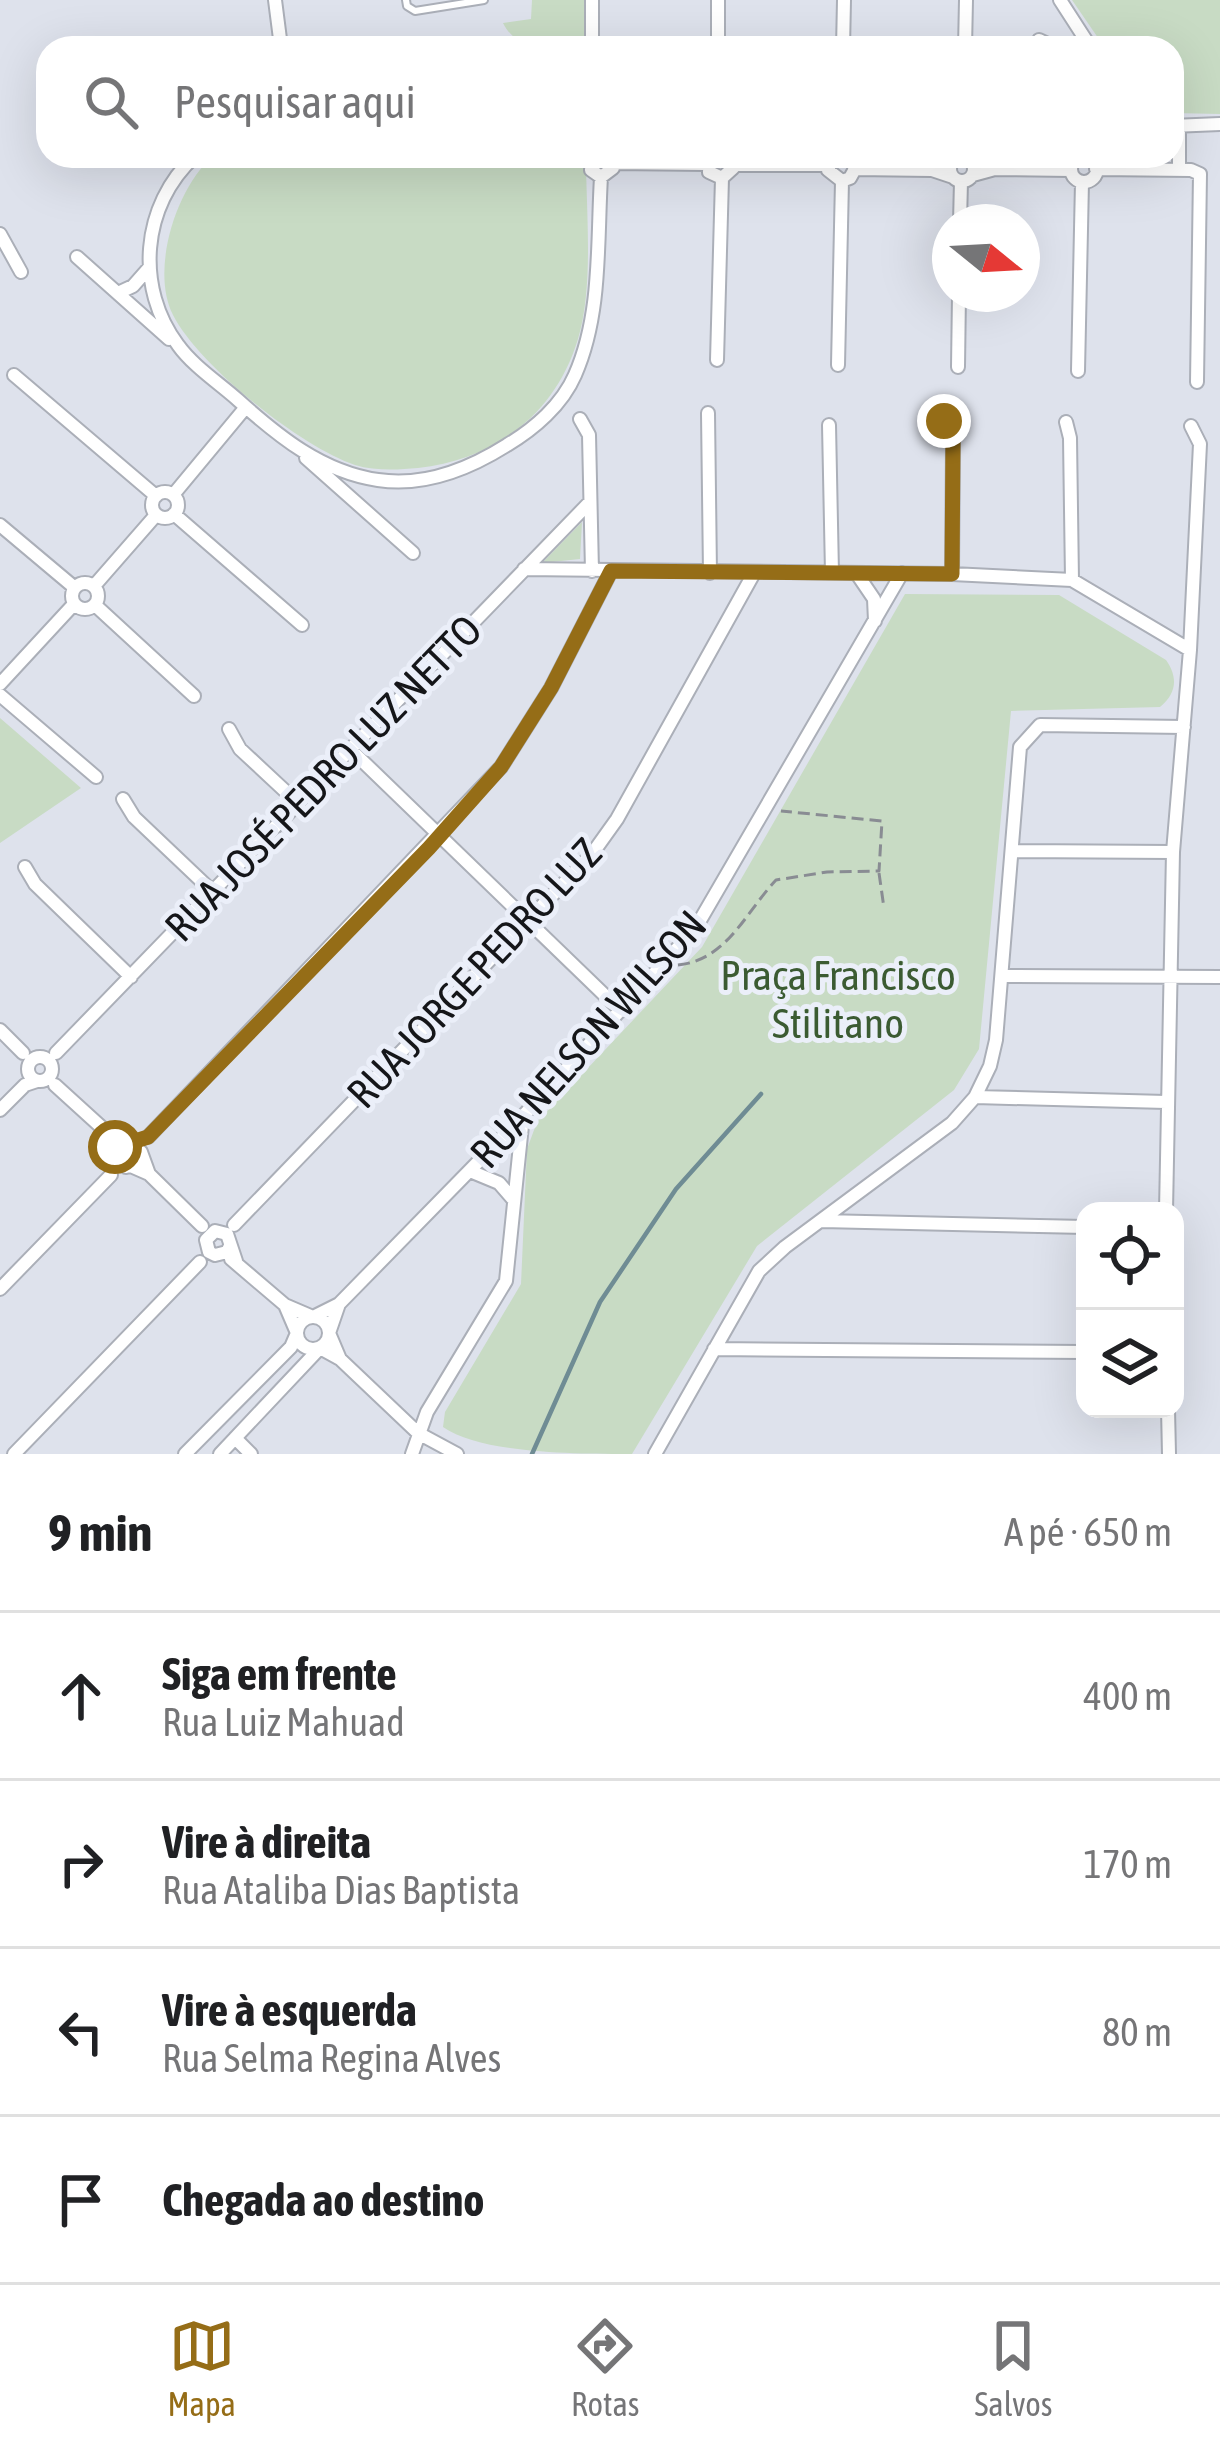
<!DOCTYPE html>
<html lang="pt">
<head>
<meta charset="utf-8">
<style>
  :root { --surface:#fff; --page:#f6f6f6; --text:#202124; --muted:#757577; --line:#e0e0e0; --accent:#956d17 }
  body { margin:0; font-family:"Asap Condensed",sans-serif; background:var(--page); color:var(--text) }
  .controls { position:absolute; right:36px; bottom:36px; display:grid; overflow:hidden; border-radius:24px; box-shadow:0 12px 48px #0002 }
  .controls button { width:108px; height:108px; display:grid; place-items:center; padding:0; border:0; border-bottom:3px solid var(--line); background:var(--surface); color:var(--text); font:60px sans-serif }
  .compass { position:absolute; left:932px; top:204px; width:108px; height:108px; border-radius:50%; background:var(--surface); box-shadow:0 12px 48px #0002; rotate:108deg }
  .stop { position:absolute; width:36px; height:36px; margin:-27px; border:9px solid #956d17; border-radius:50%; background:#fff }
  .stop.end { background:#956d17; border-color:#fff; box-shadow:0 3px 12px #0008 }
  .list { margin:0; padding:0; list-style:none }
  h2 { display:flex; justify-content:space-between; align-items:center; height:156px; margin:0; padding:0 48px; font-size:51px }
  h2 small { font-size:39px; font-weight:400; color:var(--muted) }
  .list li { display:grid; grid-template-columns:78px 1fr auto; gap:36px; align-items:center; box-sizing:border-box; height:168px; padding:0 48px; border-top:3px solid var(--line) }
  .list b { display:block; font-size:45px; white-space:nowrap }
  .list p { margin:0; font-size:39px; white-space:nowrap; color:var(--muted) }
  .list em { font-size:39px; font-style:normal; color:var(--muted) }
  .icon { flex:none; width:66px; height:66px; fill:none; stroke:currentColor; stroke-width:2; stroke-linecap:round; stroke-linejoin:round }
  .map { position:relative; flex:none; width:1220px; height:1454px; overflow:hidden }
  .search { position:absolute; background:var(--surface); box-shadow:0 12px 48px #0002; left:36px; right:36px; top:36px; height:132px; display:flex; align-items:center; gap:30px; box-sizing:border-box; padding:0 42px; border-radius:36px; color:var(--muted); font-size:45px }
  .sheet { height:828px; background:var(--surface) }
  nav { display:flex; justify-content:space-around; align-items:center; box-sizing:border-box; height:168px; border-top:3px solid var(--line); background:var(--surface); font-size:33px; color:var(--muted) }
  nav a { display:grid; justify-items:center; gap:6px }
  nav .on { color:var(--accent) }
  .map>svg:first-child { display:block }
</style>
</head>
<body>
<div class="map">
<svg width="1220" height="1454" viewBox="0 0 1220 1454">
  <rect width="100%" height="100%" fill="#dee2ec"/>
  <path fill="#c8dbc4" d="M532 0H591L592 25 583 45C556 54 516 51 503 23L531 19Z
    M1072 0H1220V114L1172 113V48H1105Z
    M213 156H586C586 212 594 286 578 339 555 415 495 459 418 468 397 470 375 471 355 465 301 447 199 366 173 315 150 270 176 188 213 156Z
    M582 522 580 559 542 563Z
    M905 594 1059 595 1166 660C1178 677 1177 693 1160 707L1011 711 979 1049 954 1090 757 1246 632 1454C579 1454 481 1454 443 1427L445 1412 521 1284 527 1149 537 1122 702 947Z
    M0 718 81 788 0 843Z"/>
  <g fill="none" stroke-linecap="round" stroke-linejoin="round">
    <path stroke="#6f8c94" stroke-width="4.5" d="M532 1454 600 1302 676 1189 761 1094"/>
    <g stroke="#abafb8" stroke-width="10">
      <path id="service" d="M406 0 407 6 415 11 484 0"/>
    </g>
    <g stroke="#abafb8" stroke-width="16">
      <path id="minor" d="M275 0 280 39
        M718 0V48
        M1060 0 1091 48
        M1039 40 1056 48
        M592 48V0
        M843 48 844 0
        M965 48 966 0
        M1172 126 1220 124
        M1179 126V170
        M195 156C141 205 135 288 178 345 193 366 219 383 238 400 278 436 322 472 378 480 424 487 469 469 507 445 534 429 562 405 575 375 602 314 597 242 601 177
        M598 156 592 161 591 170 601 177 613 168 604 156
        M710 156 709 172 722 178 733 168 730 156
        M834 156 828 170 842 181 850 178 855 169 849 156
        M1071 169a13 13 0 1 1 26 0a13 13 0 1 1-26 0Z
        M950 169a12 12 0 1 1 24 0a12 12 0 1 1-24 0Z
        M612 163 707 164
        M733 165H828
        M855 169 932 170 953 177
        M1096 169 1191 170 1200 174 1197 382
        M973 175 995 169 1071 170
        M960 222 961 181
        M0 234 21 272
        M77 257 169 339
        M118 293 133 286 148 269
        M717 360 722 178
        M838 365 842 181
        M958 367 959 294
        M1078 371 1082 182
        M14 375 156 496
        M708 413 710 573
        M580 419 589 435 592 571
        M944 421 953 441 952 574
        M1066 422 1070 438 1072 580
        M829 425 832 573
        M306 458 413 553
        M152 505a13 13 0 1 1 26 0a13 13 0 1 1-26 0Z
        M173 495 246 407
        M174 514 302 625
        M0 525 75 588
        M524 569 952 574 1072 580 1190 650
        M857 574 874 599 875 621
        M72 596a13 13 0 1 1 26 0a13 13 0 1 1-26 0Z
        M94 586 156 515
        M95 605 194 696
        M0 684 74 604
        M0 695 96 777
        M229 729 240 749 298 803
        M350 749 621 1011
        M123 799 134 817 213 892
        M1012 851 1173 852
        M25 867 35 884 131 977
        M1003 976 1220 977
        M0 1030 23 1053
        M56 1053 589 503
        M28 1069a12 12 0 1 1 24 0a12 12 0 1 1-24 0Z
        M55 1085 110 1135
        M975 1097 1166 1102
        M0 1110 25 1085 37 1081
        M148 1137 501 767 551 688 611 571
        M133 1167 149 1174 141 1152 133 1144 121 1147 118 1159 126 1167 138 1164 141 1159
        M470 1171 499 1183 512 1198
        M149 1174 202 1226
        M1166 1211 1173 852 1190 650 1200 444 1191 426
        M822 1221 1085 1227
        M234 1225 592 854 617 819 754 573
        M230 1246 227 1252 215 1255 209 1252 206 1240 215 1231 227 1234 236 1261
        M231 1259 285 1305
        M0 1289 111 1175
        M339 1304 523 1116 695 929 902 573
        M297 1333a16 16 0 1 1 32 0a16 16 0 1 1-32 0Z
        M714 1349 1085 1352
        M340 1359 418 1433 457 1454
        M1168 1409 1169 1454
        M235 1438 251 1454
        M14 1454 200 1262
        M185 1454 291 1347 297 1333 285 1305 313 1317 339 1304 329 1333 340 1359 320 1348 220 1454
        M412 1454 427 1412 506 1281 523 1116
        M655 1454 759 1271 785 1247 952 1123 975 1097 990 1066 996 1040 1020 747 1040 725 1184 727"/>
    </g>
    <path stroke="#898c93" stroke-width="3" stroke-dasharray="12 6" stroke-linecap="butt" d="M879 873 884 908
      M678 965C727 960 745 913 776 880L827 872 879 871 882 821 781 811"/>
    <use href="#service" stroke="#fff" stroke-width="6"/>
    <use href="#minor" stroke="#fff" stroke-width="12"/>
  </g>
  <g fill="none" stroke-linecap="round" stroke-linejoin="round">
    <path stroke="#956d17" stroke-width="15" d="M115 1147 118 1152 126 1144 148 1137 429 848 501 767 551 688 611 571 952 574 953 441 944 421"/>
  </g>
  <g text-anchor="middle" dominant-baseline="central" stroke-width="10" stroke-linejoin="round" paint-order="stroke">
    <g font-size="42" fill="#151619" stroke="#ebeff9">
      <text transform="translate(323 778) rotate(-46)">RUA JOSÉ PEDRO LUZ NETTO</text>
      <text transform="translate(474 973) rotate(-47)">RUA JORGE PEDRO LUZ</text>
      <text transform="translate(588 1039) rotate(-48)">RUA NELSON WILSON</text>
    </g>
    <g font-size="42" fill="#3b5b32" stroke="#ebeff9">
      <text x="838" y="975">Praça Francisco<tspan x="838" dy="48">Stilitano</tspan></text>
    </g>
  </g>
</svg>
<div class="controls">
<button><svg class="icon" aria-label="locate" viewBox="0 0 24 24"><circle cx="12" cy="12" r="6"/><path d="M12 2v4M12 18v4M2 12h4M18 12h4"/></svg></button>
<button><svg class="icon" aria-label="layers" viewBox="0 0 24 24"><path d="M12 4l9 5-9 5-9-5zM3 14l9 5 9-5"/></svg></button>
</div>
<svg class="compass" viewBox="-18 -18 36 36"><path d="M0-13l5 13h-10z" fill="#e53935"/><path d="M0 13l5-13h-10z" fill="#757577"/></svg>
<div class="stop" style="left:115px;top:1147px"></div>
<div class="stop end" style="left:944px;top:421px"></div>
<div class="search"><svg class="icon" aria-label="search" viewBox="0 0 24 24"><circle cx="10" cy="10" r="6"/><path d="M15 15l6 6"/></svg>Pesquisar aqui</div>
</div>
<section class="sheet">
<h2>9 min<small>A pé · 650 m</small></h2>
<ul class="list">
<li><svg class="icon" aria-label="ahead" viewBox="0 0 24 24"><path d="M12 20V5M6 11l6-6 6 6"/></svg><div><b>Siga em frente</b><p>Rua Luiz Mahuad</p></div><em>400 m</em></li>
<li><svg class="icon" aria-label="right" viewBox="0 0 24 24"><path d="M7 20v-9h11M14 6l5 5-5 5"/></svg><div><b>Vire à direita</b><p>Rua Ataliba Dias Baptista</p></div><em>170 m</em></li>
<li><svg class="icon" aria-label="left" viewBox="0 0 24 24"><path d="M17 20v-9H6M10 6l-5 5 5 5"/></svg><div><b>Vire à esquerda</b><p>Rua Selma Regina Alves</p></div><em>80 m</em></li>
<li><svg class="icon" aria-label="arrive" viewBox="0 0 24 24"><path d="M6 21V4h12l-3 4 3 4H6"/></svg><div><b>Chegada ao destino</b></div></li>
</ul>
</section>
<nav>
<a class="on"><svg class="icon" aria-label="map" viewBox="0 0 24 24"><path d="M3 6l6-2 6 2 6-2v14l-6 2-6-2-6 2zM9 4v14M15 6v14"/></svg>Mapa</a>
<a><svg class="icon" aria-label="directions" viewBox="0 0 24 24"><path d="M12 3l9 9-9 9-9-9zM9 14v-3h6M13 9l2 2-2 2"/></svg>Rotas</a>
<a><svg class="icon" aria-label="saved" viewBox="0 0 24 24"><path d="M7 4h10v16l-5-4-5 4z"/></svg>Salvos</a>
</nav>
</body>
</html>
